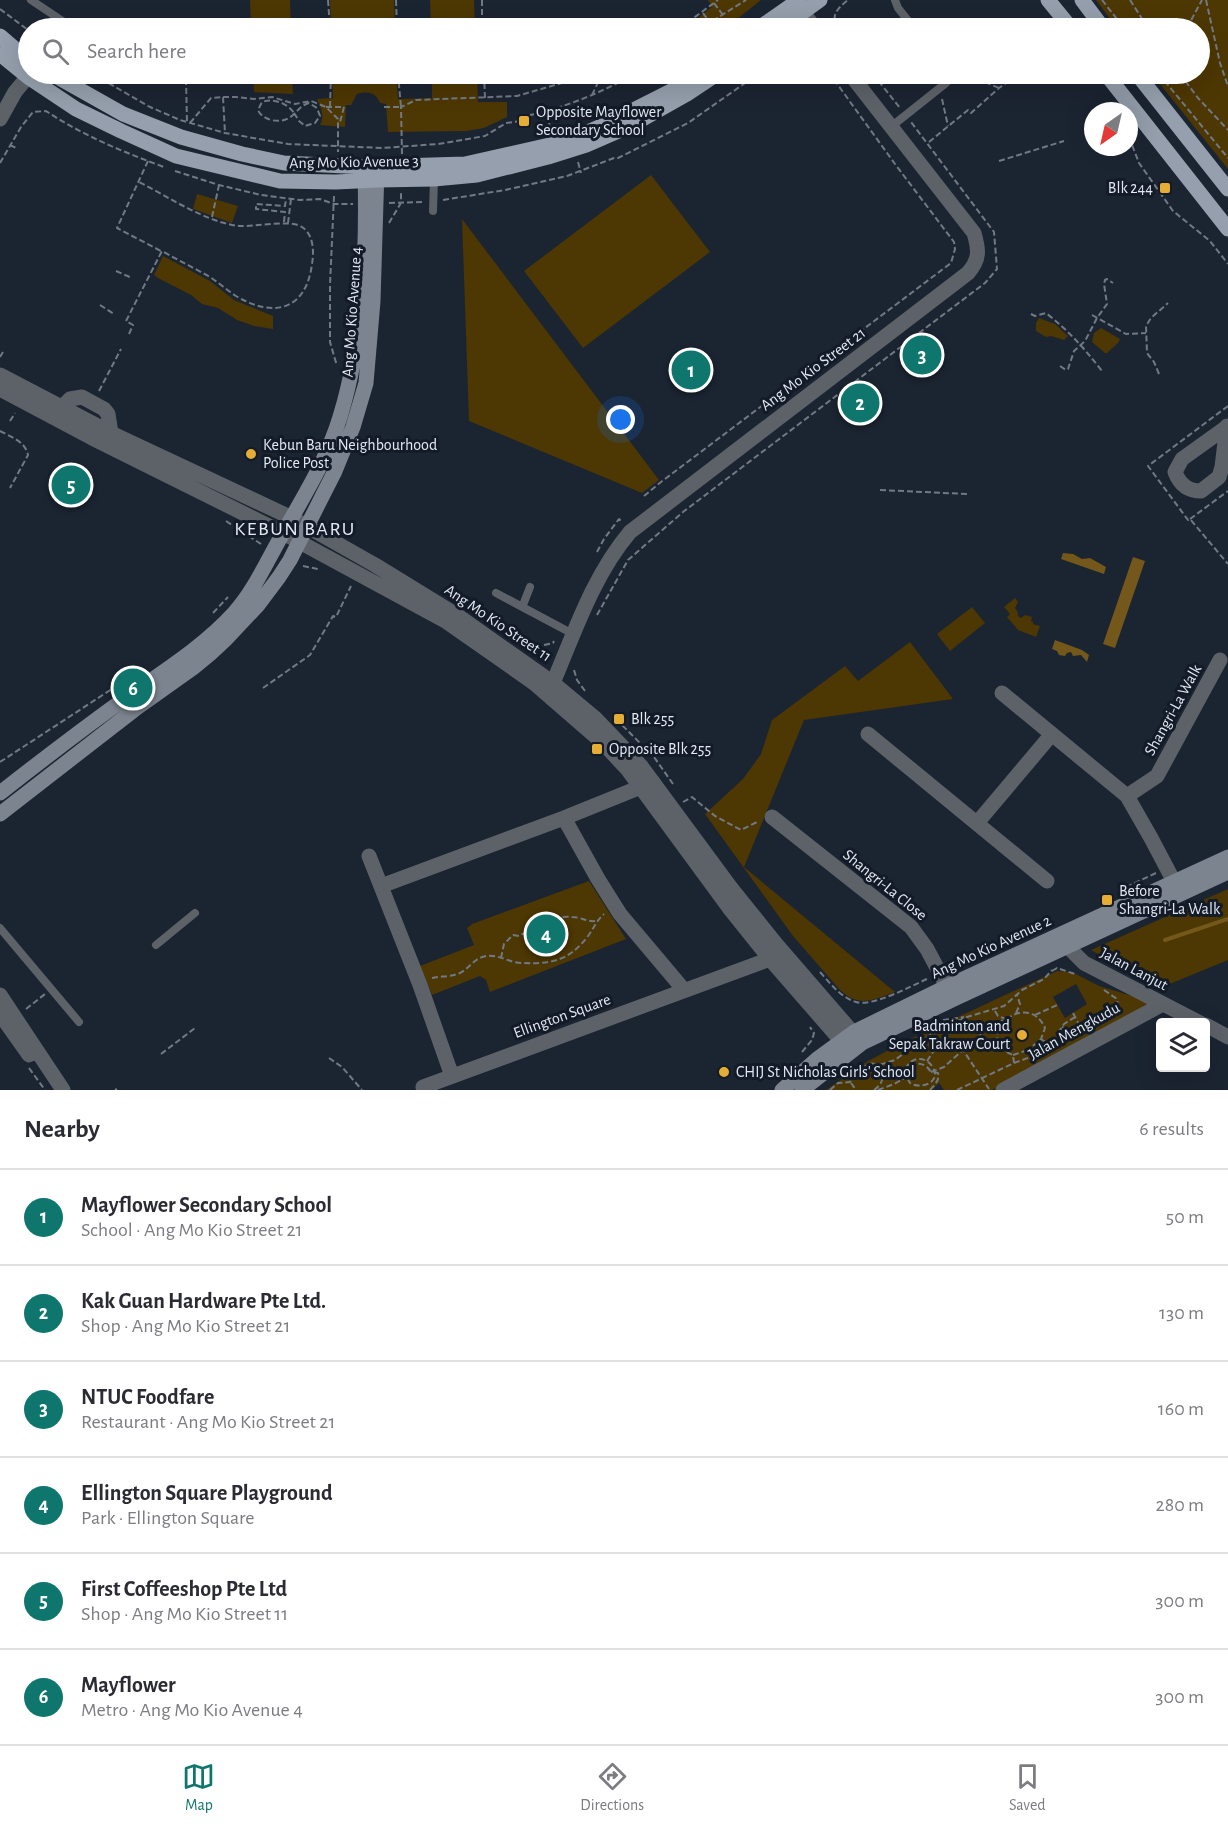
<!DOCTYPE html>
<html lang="en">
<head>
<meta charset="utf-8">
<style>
  :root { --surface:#fff; --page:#f7f7f7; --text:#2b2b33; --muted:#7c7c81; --line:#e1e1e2; --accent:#0f766e }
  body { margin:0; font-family:"Alegreya Sans",sans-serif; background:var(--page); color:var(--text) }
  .controls { position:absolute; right:18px; bottom:18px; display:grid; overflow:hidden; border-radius:6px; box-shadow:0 6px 24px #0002 }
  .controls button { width:54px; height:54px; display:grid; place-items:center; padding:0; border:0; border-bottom:2px solid var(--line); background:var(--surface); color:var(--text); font:30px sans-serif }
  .compass { position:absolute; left:1084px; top:102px; width:54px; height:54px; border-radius:50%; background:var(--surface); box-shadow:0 6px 24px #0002; rotate:214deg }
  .you { position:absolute; left:621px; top:420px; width:21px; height:21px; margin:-15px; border:4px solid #fff; border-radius:50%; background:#1a73e8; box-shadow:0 0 0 9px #1a73e833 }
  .badge { display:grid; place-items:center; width:39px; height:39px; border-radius:50%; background:var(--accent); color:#fff; font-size:20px; font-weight:700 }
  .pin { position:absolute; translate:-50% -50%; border:3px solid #fff; box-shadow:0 2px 6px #0006 }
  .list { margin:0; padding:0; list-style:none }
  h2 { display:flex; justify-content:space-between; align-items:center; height:78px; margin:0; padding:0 24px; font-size:26px }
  h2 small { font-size:20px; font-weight:400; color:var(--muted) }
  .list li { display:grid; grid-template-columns:39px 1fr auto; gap:18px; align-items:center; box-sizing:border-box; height:96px; padding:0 24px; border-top:2px solid var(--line) }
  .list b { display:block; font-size:22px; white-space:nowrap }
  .list p { margin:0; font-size:20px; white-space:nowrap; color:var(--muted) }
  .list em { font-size:20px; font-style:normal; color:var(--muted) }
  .icon { flex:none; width:33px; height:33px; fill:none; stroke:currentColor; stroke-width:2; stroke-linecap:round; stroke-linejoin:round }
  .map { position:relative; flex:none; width:1228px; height:1090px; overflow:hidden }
  .search { position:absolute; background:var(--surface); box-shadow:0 6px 24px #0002; left:18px; right:18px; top:18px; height:66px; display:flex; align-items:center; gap:15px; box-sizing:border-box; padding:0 21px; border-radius:33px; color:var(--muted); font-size:22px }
  .sheet { height:654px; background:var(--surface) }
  nav { display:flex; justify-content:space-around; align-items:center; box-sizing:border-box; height:84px; border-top:2px solid var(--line); background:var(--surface); font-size:16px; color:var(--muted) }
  nav a { display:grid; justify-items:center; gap:3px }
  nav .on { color:var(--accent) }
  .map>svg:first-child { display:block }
</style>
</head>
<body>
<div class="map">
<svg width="1228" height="1090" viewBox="0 0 1228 1090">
  <rect width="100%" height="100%" fill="#1b2431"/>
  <path fill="#4d3702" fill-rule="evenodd" d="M250 0H290L291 28H251Z
    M330 0H394L395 28H331Z
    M430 0H474L475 28H431Z
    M708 0H761L726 28H695L692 23 712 7Z
    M1096 0H1228V169L1152 74H1200V28H1117Z
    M253 74H292L293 94 254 92Z
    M332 74H396L398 99 432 98V74H477L478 102H507V117L484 128 466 131 388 132 386 104 380 103C376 92 367 91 357 94L351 105H346L345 127 320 125C325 116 321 108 317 99L333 98Z
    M651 175 710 252 583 348 524 271Z
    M197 194 238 206 232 223 193 209Z
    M462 219 659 480 642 493 469 421Z
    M163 256 210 281 234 300 273 316V329L254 326 237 320 218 308 202 304 191 295 158 278 154 275Z
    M1039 318 1055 324 1068 336 1064 340 1051 336 1046 337 1036 331V323Z
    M1101 328 1120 339 1118 343 1107 353H1105L1092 342 1094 333Z
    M1015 598 1018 602 1015 608 1018 613V616L1021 618 1025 615 1032 617 1031 621 1033 622V624L1040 626 1036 637 1018 630 1007 617 1010 614 1004 607Z
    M972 607 985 623 950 651 937 634Z
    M910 642 953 699 804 720 744 867 895 992C873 1000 859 1008 840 990L793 936 705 814 743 779 761 754 772 720 845 666 858 681Z
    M589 881 626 939 490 992 486 980 480 976 432 995 420 966 474 945 467 928 472 924Z
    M1228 889V960L1160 988 1091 950Z
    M1057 971 1072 972 1099 986 1142 999 1152 1009 1144 1005 1140 1010 992 1090H944L939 1083 932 1090H826L868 1061 904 1042ZM1076 984 1087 1004 1065 1018 1053 997Z"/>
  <path fill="#74571b" d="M1063 553 1073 554 1082 559 1090 558 1106 567 1104 574 1061 559Z
    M1133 557 1145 561 1115 648 1103 644Z
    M1055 640 1082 650 1089 655 1087 662 1081 655 1073 656 1071 652 1067 653 1065 656 1059 655 1057 651 1052 649Z"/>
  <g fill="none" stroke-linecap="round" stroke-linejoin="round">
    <path stroke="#74571b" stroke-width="4" d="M1165 940 1228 919"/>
    <path stroke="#717984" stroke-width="2" stroke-dasharray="6 3" stroke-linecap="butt" d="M328 0 330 28
      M396 0 397 28
      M482 0V28
      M1102 0 1124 28
      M1130 0 1148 28
      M1206 0 1220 63 1228 86
      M714 3 723 15
      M0 9 28 30
      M703 13 710 23
      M680 28 718 0
      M696 28 714 20 746 0
      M839 28C829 16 838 8 848 0
      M1187 28 1202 0
      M93 74 150 107 180 120 225 133 288 144 382 148 438 144 485 136 506 123 527 120 530 115C567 107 602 92 635 74
      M484 74 485 98
      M873 74 900 108
      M1159 74 1228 158
      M1180 74 1198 98 1228 130
      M186 79 187 122
      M332 82 398 83
      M985 82 999 88
      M592 95 602 74
      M223 97H236L254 99 272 97 295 104 311 101 326 107 338 119V152
      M942 99 948 126
      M326 107H344L340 122
      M330 107 331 74
      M384 107H401L398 74
      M294 113 299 121 305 126 315 123 320 116 317 108 309 103C299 106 297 113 289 118 279 124 262 120 258 110L262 102C274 98 287 103 294 113
      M190 123 211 98 223 97 225 133
      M549 123 551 132
      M1129 137 1139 163 1173 211 1210 241 1228 264
      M929 142 968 110 971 113 999 88 1019 74
      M10 145 18 149
      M402 154 401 107 416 100 517 96 593 74
      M148 161 117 228 161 251
      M999 161 1064 141
      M578 162 581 173
      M0 163 21 127 33 112 46 111C82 135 123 152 164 167
      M175 171 219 185 261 195 300 200 320 199 334 204H353
      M334 196 330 285V342L337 366
      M443 200 505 190 567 176 614 158H618L688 123 758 74
      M389 203 425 202
      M212 217 219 185
      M284 222 285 212 256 209V204L285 206 286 199
      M288 223 291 199
      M389 223 401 203V192
      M116 271 132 278
      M100 305 114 314
      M1031 314 1035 316 1046 313C1069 331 1084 348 1102 371
      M1092 315 1126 334 1146 333
      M129 334 133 325 126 321 162 251C178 260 194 268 210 277 219 283 227 290 236 296 273 318 306 311 312 264 314 252 314 235 302 227 291 219 255 227 239 226 205 222 169 197 139 182
      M0 357 3 352
      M1060 366 1066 370 1068 369 1074 351 1085 341 1097 318 1107 304 1104 284 1105 280 1107 279 1113 283
      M1159 374 1154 362 1147 353 1146 326 1151 318 1168 303
      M99 391 121 349
      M1228 406 1148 466 1188 520 1190 519 1228 564
      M10 421 15 413
      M0 431C11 437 25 441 28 455L10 488
      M880 490 967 494
      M644 496 661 482 951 263 955 249 954 242 895 164 830 74
      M1190 519 1228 491
      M226 521 261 544
      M597 552 604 539 619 519 621 521
      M303 566 318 569
      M213 613 228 597
      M597 615 628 560 683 512 985 283 997 269 994 232 911 122
      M527 646 530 648 553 643 554 641
      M574 670 577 680 585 691
      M263 688 310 655 333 616 336 617 351 586
      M616 719 654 757 673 784
      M0 762 118 685
      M683 802 692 797 715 816 741 830 759 821
      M1118 891 1156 873
      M501 958 504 944 513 935 519 936C534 927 554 915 572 917 581 917 587 922 595 921
      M951 967 979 955
      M1052 971 1057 968 1075 974
      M820 972C831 984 840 997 856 1002 873 1007 911 986 927 979
      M432 978C441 976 451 977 460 973 470 968 474 958 486 956 498 954 510 963 522 963 552 964 569 961 588 936 594 928 596 921 604 914
      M1104 990 1117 999 1118 1006 1114 1015
      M26 1009 45 994
      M995 1011 998 1016 1006 1019
      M1016 1013 1020 1004 1017 995
      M1073 1013 1082 1030
      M1035 1015 1057 1005
      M943 1020 964 1017
      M1062 1027 1069 1030
      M1075 1035 1082 1029 1096 1023
      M1041 1039 1053 1047
      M1066 1041 1060 1030 1064 1024 1075 1017
      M963 1050 989 1028 1003 1020
      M802 1052 812 1040 814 1033 810 1027
      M161 1054 195 1028
      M1013 1055 1028 1050
      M329 1058 342 1067 362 1090
      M927 1061 935 1049 965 1019
      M1014 1063 1013 1055C970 1038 1027 987 1045 1028L1041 1039 1029 1049 1033 1056
      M29 1068 45 1090
      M931 1072 944 1067 963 1050 989 1089
      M851 1083 856 1090
      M115 1090 117 1089
      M830 1090 838 1083 850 1082 855 1073 862 1072 863 1068 870 1063 879 1065 895 1060 919 1042 944 1027 967 1017 1004 1006 1022 990 1044 979 1052 970
      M874 1090C883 1084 886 1074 879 1065
      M878 1090 894 1084 905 1078
      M930 1090C934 1085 940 1081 938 1073L933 1072
      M957 1090 1014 1063 1036 1055"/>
    <path stroke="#5d6168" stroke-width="8" d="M31 0 73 28
      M895 0 898 8 914 28
      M53 28 57 19
      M892 126 946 83 953 74
      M433 211 434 179
      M496 593 573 634
      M523 605 530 587
      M0 928 79 1022
      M156 945 195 913"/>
    <path stroke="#5d6168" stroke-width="15" d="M803 13 815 28
      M0 119 15 92 30 74
      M0 375 111 433 292 518
      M0 389 92 438 283 533
      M62 407 70 399 82 397 104 409 108 414 111 433
      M1227 426 1222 467 1219 477 1201 491C1188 491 1180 485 1175 472L1182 459 1228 426
      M1002 693 1127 796 1151 838 1180 893
      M547 694 553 683C575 631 593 576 630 532L968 273C980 259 979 250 974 233L850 74
      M868 734 1047 881
      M1127 796 1157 776 1220 660
      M772 817 911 927 927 949 952 996
      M564 818 598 879 620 914 684 990
      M977 823 1052 734
      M369 856 420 985 452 1076
      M381 886 564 818 653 782
      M1063 937 1068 947 1084 963 1200 1023
      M0 995 63 1090
      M0 1014 29 1055
      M1206 1025 1228 1037
      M423 1087 770 959 779 954
      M1003 1090 1163 1004"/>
    <path stroke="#5d6168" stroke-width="15" d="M292 518 375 565 458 616 553 683 595 718 641 766 731 888 776 944 860 1041
      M283 533 447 622 534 683 602 742 628 770 730 909 770 959 850 1051"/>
    <path stroke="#7c848f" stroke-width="15" d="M0 793C42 760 84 728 127 697 164 671 204 646 234 613 254 591 267 561 282 535 303 497 327 460 340 417 364 338 367 252 365 170
      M0 814 134 710 193 668 210 654 225 640 258 605 279 577 290 560 335 471 353 427 366 383 373 301 377 169
      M782 1090 817 1059 854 1032 948 986 1228 857
      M802 1090 862 1043 954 999 1228 872"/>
    <path stroke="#959fad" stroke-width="15" d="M1048 0 1071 28
      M1082 0 1103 28
      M759 28 799 0
      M781 28 820 0
      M0 36 28 60
      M0 54 28 77 76 109 121 131 176 156 280 181 336 182 378 180 434 179 477 175 548 157 586 145 632 125 687 94 717 74
      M52 74 123 114 181 137 242 154 284 163 365 167 465 164 554 144 583 134 608 123 681 86 698 74
      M1106 74 1228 229
      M1137 74 1228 189"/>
    <path stroke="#717984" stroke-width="2" stroke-dasharray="6 3" stroke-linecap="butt" d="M905 1078C902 1062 921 1051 932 1066 943 1082 921 1090 910 1083 900 1069 920 1054 931 1072"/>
  </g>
  <g fill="#e5ad35" stroke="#121b27" stroke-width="2">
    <rect x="518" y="115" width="12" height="12" rx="3"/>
    <rect x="1159" y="182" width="12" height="12" rx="3"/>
    <circle cx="251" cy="454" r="6"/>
    <rect x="613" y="713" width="12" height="12" rx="3"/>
    <rect x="591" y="743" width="12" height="12" rx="3"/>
    <rect x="1101" y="894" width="12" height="12" rx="3"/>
    <circle cx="1022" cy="1035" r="6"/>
    <circle cx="724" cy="1072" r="6"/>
  </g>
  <g text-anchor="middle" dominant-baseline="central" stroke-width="6" stroke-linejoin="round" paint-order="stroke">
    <g font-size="16" fill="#e3e9f2" stroke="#121b27" text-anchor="start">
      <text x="536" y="112">Opposite Mayflower<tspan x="536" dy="18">Secondary School</tspan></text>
      <text x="1153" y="188" text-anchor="end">Blk 244</text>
      <text x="263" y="445">Kebun Baru Neighbourhood<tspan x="263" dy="18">Police Post</tspan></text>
      <text x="631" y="719">Blk 255</text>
      <text x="609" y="749">Opposite Blk 255</text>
      <text x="1119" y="891">Before<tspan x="1119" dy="18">Shangri-La Walk</tspan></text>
      <text x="1010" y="1026" text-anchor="end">Badminton and<tspan x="1010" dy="18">Sepak Takraw Court</tspan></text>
      <text x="736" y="1072">CHIJ St Nicholas Girls' School</text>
    </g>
    <g font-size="16" fill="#e3e9f2" stroke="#121b27">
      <text transform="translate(354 162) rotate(-1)">Ang Mo Kio Avenue 3</text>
      <text transform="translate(352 312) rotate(-86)">Ang Mo Kio Avenue 4</text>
      <text transform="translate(813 369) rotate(-37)">Ang Mo Kio Street 21</text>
      <text transform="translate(498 623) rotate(34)">Ang Mo Kio Street 11</text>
      <text transform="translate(1173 710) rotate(-61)">Shangri-La Walk</text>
      <text transform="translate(885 885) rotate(39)">Shangri-La Close</text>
      <text transform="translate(991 947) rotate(-25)">Ang Mo Kio Avenue 2</text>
      <text transform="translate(1134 969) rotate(28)">Jalan Lanjut</text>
      <text transform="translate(562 1016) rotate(-20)">Ellington Square</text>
      <text transform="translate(1074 1031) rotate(-29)">Jalan Mengkudu</text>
    </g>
    <g font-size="20" letter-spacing="1.5" fill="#e3e9f2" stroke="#121b27">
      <text x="295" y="529">KEBUN BARU</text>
    </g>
  </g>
</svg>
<div class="controls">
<button><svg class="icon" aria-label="layers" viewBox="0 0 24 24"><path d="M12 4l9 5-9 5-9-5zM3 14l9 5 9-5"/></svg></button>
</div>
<svg class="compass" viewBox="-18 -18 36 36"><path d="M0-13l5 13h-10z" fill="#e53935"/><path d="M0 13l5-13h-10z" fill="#7c7c81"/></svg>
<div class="you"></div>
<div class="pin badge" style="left:691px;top:370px">1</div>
<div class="pin badge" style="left:860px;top:403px">2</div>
<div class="pin badge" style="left:922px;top:355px">3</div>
<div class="pin badge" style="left:546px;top:934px">4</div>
<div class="pin badge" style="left:71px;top:485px">5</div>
<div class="pin badge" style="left:133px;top:688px">6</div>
<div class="search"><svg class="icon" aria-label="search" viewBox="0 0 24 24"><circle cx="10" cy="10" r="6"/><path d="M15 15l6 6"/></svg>Search here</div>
</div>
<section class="sheet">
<h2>Nearby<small>6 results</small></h2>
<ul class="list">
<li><span class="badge">1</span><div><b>Mayflower Secondary School</b><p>School · Ang Mo Kio Street 21</p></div><em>50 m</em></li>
<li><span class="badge">2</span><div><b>Kak Guan Hardware Pte Ltd.</b><p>Shop · Ang Mo Kio Street 21</p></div><em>130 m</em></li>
<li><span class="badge">3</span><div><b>NTUC Foodfare</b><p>Restaurant · Ang Mo Kio Street 21</p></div><em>160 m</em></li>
<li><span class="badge">4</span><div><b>Ellington Square Playground</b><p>Park · Ellington Square</p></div><em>280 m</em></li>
<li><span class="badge">5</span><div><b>First Coffeeshop Pte Ltd</b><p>Shop · Ang Mo Kio Street 11</p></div><em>300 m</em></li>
<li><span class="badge">6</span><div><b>Mayflower</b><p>Metro · Ang Mo Kio Avenue 4</p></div><em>300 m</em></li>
</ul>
</section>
<nav>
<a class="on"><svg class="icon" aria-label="map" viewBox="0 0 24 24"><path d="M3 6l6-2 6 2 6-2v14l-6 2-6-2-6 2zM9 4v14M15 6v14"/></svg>Map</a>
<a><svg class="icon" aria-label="directions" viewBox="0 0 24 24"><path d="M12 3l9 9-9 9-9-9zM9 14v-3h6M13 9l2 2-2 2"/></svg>Directions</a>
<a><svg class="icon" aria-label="saved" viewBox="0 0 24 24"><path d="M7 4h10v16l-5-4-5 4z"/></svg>Saved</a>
</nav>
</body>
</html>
